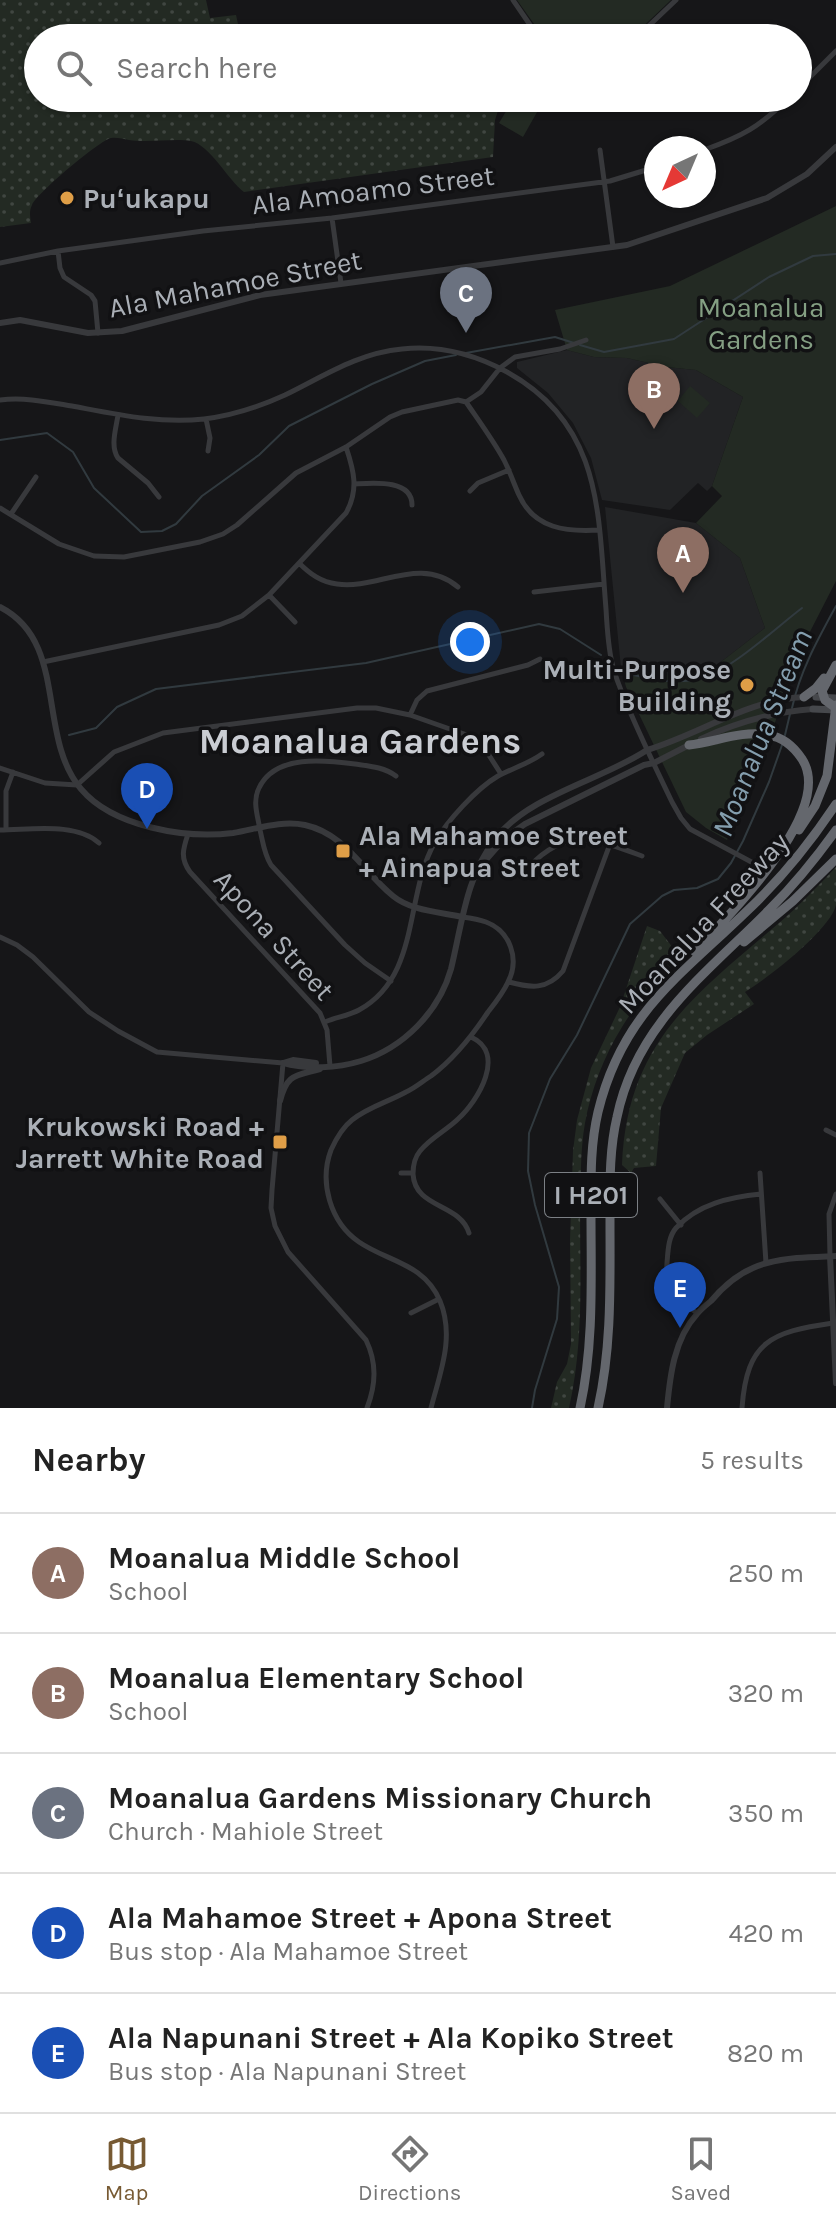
<!DOCTYPE html>
<html lang="en">
<head>
<meta charset="utf-8">
<style>
  :root { --surface:#fff; --page:#f2f2f2; --text:#222; --muted:#767676; --line:#e0e0e0; --accent:#775a33 }
  body { margin:0; font-family:Karla,sans-serif; background:var(--page); color:var(--text) }
  .compass { position:absolute; left:644px; top:136px; width:72px; height:72px; border-radius:50%; background:var(--surface); box-shadow:0 2px 6px #0004; rotate:224deg }
  .you { position:absolute; left:470px; top:642px; width:28px; height:28px; margin:-20px; border:6px solid #fff; border-radius:50%; background:#1a73e8; box-shadow:0 0 0 12px #1a73e833 }
  .badge { display:grid; place-items:center; width:52px; height:52px; border-radius:50%; background:var(--accent); color:#fff; font-size:26px; font-weight:700 }
  .pin { position:absolute; translate:-50% -66px; filter:drop-shadow(0 2px 4px #0008) }
  .pin::after { content:''; position:absolute; top:42px; width:28px; height:24px; background:inherit; clip-path:polygon(0 0,100% 0,50% 100%) }
  .list { margin:0; padding:0; list-style:none }
  h2 { display:flex; justify-content:space-between; align-items:center; height:104px; margin:0; padding:0 32px; font-size:34px }
  h2 small { font-size:26px; font-weight:400; color:var(--muted) }
  .list li { display:grid; grid-template-columns:52px 1fr auto; gap:24px; align-items:center; box-sizing:border-box; height:120px; padding:0 32px; border-top:2px solid var(--line) }
  .list b { display:block; font-size:30px; white-space:nowrap }
  .list p { margin:0; font-size:26px; white-space:nowrap; color:var(--muted) }
  .list em { font-size:26px; font-style:normal; color:var(--muted) }
  .icon { flex:none; width:44px; height:44px; fill:none; stroke:currentColor; stroke-width:2; stroke-linecap:round; stroke-linejoin:round }
  .map { position:relative; flex:none; width:836px; height:1408px; overflow:hidden }
  .search { position:absolute; background:var(--surface); box-shadow:0 2px 6px #0004; left:24px; right:24px; top:24px; height:88px; display:flex; align-items:center; gap:20px; box-sizing:border-box; padding:0 28px; border-radius:44px; color:var(--muted); font-size:30px }
  .sheet { height:704px; background:var(--surface) }
  nav { display:flex; justify-content:space-around; align-items:center; box-sizing:border-box; height:112px; border-top:2px solid var(--line); background:var(--surface); font-size:22px; color:var(--muted) }
  nav a { display:grid; justify-items:center; gap:4px }
  nav .on { color:var(--accent) }
  .map>svg:first-child { display:block }
</style>
</head>
<body>
<div class="map">
<svg width="836" height="1408" viewBox="0 0 836 1408">
  <defs>
    <pattern id="grass-dots" width="8" height="8" patternUnits="userSpaceOnUse" patternTransform="scale(2)"><rect width="8" height="8" fill="#232a23"/><path d="M2 2h.1M6 6h.1" fill="none" stroke="#404641" stroke-width="1.8" stroke-linecap="round"/></pattern>
  </defs>
  <rect width="100%" height="100%" fill="#161618"/>
  <path fill="#222325" d="M567 350 594 357 627 358 666 367 696 370 743 397 712 486 707 491 698 483 670 510 602 500 591 458 573 423 548 393 517 368V362Z
    M605 507 696 523 740 558 765 628 713 668 680 677 621 668Z"/>
  <path fill="url(#grass-dots)" d="M0 0H206L210 18 236 15 241 38H38V98H502L495 120 493 157 244 192C228 180 210 145 191 141 175 138 148 143 129 140 123 139 117 137 111 138 100 140 37 193 32 205 29 211 30 216 31 223L0 227Z
    M836 867C836 879 836 894 836 905 831 929 767 979 745 992L754 1004 707 1035 685 1053 661 1108 656 1166 634 1168 631 1173 622 1165C627 1042 695 995 779 923 799 906 818 886 836 867Z
    M647 926 660 931 680 957C659 980 638 1000 622 1027 604 1056 591 1090 585 1123 580 1151 581 1180 580 1208 580 1275 584 1342 569 1408H551L557 1382 567 1364 571 1344 570 1240 573 1151 577 1120 591 1068 620 1007Z"/>
  <path fill="#232a23" d="M517 0H671L631 38H544Z
    M514 98H529L541 105 523 137 499 123Z
    M836 206V581L796 659 760 768 727 840 706 828 686 812 626 687 621 668 680 677 713 668 765 628 740 558 696 523 722 496 712 486 743 397 696 370 666 367 627 358 594 357 567 350 555 310 670 286Z
    M690 386 710 403 697 418 678 401Z"/>
  <g fill="none" stroke-linecap="round" stroke-linejoin="round">
    <path stroke="#313a3f" stroke-width="2" d="M580 345 604 352 674 339 769 277 813 256 836 254
      M466 353 555 337 574 343
      M0 440 47 433 73 452 94 488 141 532 162 531 176 524 202 496 259 455 289 426 372 384 425 361 456 355
      M625 673C650 679 679 686 705 677 733 668 777 627 802 608
      M792 708C800 671 818 639 836 606
      M69 735 96 728 117 707 156 689 366 663 539 624 560 629 601 655
      M785 735 790 714
      M532 1408 535 1390 557 1319 559 1287 535 1205 528 1171 529 1133 550 1079 577 1035 630 924 662 896 674 890 697 888 718 879 731 863 743 841 769 782 782 745"/>
    <path stroke="#38393c" stroke-width="5" d="M513 0 539 38
      M636 38 676 0
      M798 89 836 51
      M600 150 613 247
      M704 150C743 136 759 127 789 98
      M332 218 341 283
      M58 251 60 268 64 277 91 295 95 301 98 333
      M0 263 58 251 203 231 332 218 610 181 656 167
      M0 400C25 397 48 402 72 406 115 414 159 424 204 419 230 416 261 406 285 395 324 376 358 353 402 349 439 345 474 354 507 372 603 425 598 513 606 609 607 627 608 646 612 663 616 681 624 697 631 714 644 744 658 773 672 802L681 818 690 829 757 865
      M466 402C479 421 493 440 504 460 510 472 514 484 519 495 534 529 567 532 599 530
      M118 415C116 429 110 446 118 458L148 483 159 497
      M206 419 210 438 208 451
      M355 484C373 483 412 479 412 505
      M470 491 478 483 509 470
      M0 508 59 544 94 556 124 557 200 542 223 534 237 525 296 473 346 447 390 417 402 412 458 400 466 402 481 392 500 368 515 357 560 349 586 340
      M11 514 36 477
      M299 563C310 574 321 582 337 584 377 590 420 555 458 587
      M534 592 604 584
      M269 595 295 622
      M43 662 219 625 242 616 269 595 346 513C359 490 354 471 346 447
      M410 715 417 700 427 691 528 665 540 659
      M0 768 45 783 77 785 114 752 163 733 357 708H376L410 715 467 735 485 749 501 774
      M0 830C30 830 76 822 99 843
      M6 830V791L13 772
      M188 834C183 849 180 858 190 872L320 1013 327 1030 330 1066
      M530 866C567 826 599 840 642 856
      M0 937 17 945 33 957 89 1012 118 1031 157 1052 283 1063 272 1190 271 1208 275 1226 288 1252 366 1340C377 1363 376 1384 367 1408
      M391 981 365 963 345 945 271 865C264 854 263 842 260 830 258 816 252 802 259 788 275 754 325 760 355 764 369 766 384 767 396 776
      M509 982C531 988 547 990 563 971L610 844
      M325 1022C336 1017 348 1016 359 1010 421 976 404 896 435 842 448 820 476 789 498 776 513 768 528 764 542 754
      M826 1130 836 1135
      M401 1173H413
      M760 1173 766 1263
      M660 1199 681 1225
      M469 1233C460 1203 415 1209 413 1174 413 1165 415 1157 420 1151 430 1138 447 1130 458 1119 478 1101 507 1053 471 1037
      M830 1256 829 1214 836 1194
      M411 1313 439 1299
      M697 1313C678 1300 665 1289 667 1263 668 1252 668 1237 676 1228 698 1204 730 1197 761 1194
      M431 1408C440 1373 455 1337 440 1301 424 1263 388 1262 359 1242 330 1222 319 1182 331 1150 336 1139 343 1127 352 1120 368 1107 388 1102 406 1092 415 1088 423 1081 431 1076 454 1059 472 1036 488 1012 495 1003 503 993 508 982 520 959 510 931 486 922 478 919 470 918 462 917
      M742 1408C747 1341 771 1332 833 1323"/>
    <path stroke="#38393c" stroke-width="6" d="M0 323 20 320 88 333 122 331 260 295 627 245 767 198 807 174 836 147
      M0 607C69 642 36 736 81 789 113 827 186 839 233 833 257 829 281 820 305 825 346 834 363 872 393 896 411 911 440 912 462 917
      M701 739C737 722 773 712 813 709
      M484 862 505 838 525 824 644 765 654 763 691 744
      M283 1063C306 1070 338 1068 361 1061 403 1048 439 1012 451 969 462 924 466 876 496 838 529 795 602 780 647 750 701 734 746 700 804 697
      M283 1063 293 1060 316 1063
      M280 1101C287 1073 296 1076 320 1069
      M830 1256 836 1383
      M667 1408C670 1376 674 1339 697 1314 701 1309 706 1305 711 1301 726 1283 744 1269 767 1263 790 1257 813 1257 836 1256"/>
    <path stroke="#46484c" stroke-width="7" d="M816 697 836 698
      M813 709 836 710"/>
    <path stroke="#64676d" stroke-width="9" d="M836 665 822 691 825 700 836 708
      M804 697 816 688 824 678
      M689 745C715 742 742 730 768 735 782 737 794 747 802 759 836 811 728 915 695 952
      M799 830 815 806 827 776 836 705
      M744 942 793 901 836 859
      M580 1408C594 1345 591 1279 591 1215 591 1180 590 1146 598 1112 622 1013 679 977 747 911 781 879 810 843 836 804
      M598 1408C612 1346 610 1283 610 1220 610 1185 609 1151 617 1117 636 1024 707 973 769 910 794 885 816 858 836 830"/>
  </g>
  <g fill="#df9e47" stroke="#111113" stroke-width="3">
    <circle cx="67" cy="198" r="8"/>
    <circle cx="747" cy="685" r="8"/>
    <rect x="335" y="843" width="16" height="16" rx="4"/>
    <rect x="272" y="1134" width="16" height="16" rx="4"/>
  </g>
  <g text-anchor="middle" dominant-baseline="central" stroke-width="7" stroke-linejoin="round" paint-order="stroke">
    <rect fill="#111113" stroke="#7c8085" stroke-width="2" x="545" y="1173" width="92" height="44" rx="6"/>
    <g font-size="26" font-weight="bold" fill="#aaafb6">
      <text x="591" y="1195">I H201</text>
    </g>
    <g font-size="28" fill="#aaafb6" stroke="#111113">
      <text transform="translate(373 190) rotate(-7)">Ala Amoamo Street</text>
      <text transform="translate(235 284) rotate(-11)">Ala Mahamoe Street</text>
      <text transform="translate(703 923) rotate(-47)">Moanalua Freeway</text>
      <text transform="translate(274 935) rotate(48)">Apona Street</text>
    </g>
    <g font-size="28" font-weight="bold" fill="#aaafb6" stroke="#111113" text-anchor="start">
      <text x="83" y="198">Puʻukapu</text>
      <text x="731" y="669" text-anchor="end">Multi-Purpose<tspan x="731" dy="32">Building</tspan></text>
      <text x="359" y="835">Ala Mahamoe Street<tspan x="359" dy="32">+ Ainapua Street</tspan></text>
      <text x="264" y="1126" text-anchor="end">Krukowski Road +<tspan x="264" dy="32">Jarrett White Road</tspan></text>
    </g>
    <g font-size="28" fill="#849f83" stroke="#111113">
      <text x="761" y="307">Moanalua<tspan x="761" dy="32">Gardens</tspan></text>
    </g>
    <g font-size="30" font-style="italic" fill="#849eae" stroke="#111113">
      <text transform="translate(762 733) rotate(-68)">Moanalua Stream</text>
    </g>
    <g font-size="36" font-weight="bold" fill="#cacdd3" stroke="#111113">
      <text x="360" y="741">Moanalua Gardens</text>
    </g>
  </g>
</svg>
<svg class="compass" viewBox="-18 -18 36 36"><path d="M0-13l5 13h-10z" fill="#e53935"/><path d="M0 13l5-13h-10z" fill="#767676"/></svg>
<div class="you"></div>
<div class="pin badge" style="left:683px;top:593px;background:#8d6e63">A</div>
<div class="pin badge" style="left:654px;top:429px;background:#8d6e63">B</div>
<div class="pin badge" style="left:466px;top:333px;background:#6b7280">C</div>
<div class="pin badge" style="left:147px;top:829px;background:#1a4fb4">D</div>
<div class="pin badge" style="left:680px;top:1328px;background:#1a4fb4">E</div>
<div class="search"><svg class="icon" aria-label="search" viewBox="0 0 24 24"><circle cx="10" cy="10" r="6"/><path d="M15 15l6 6"/></svg>Search here</div>
</div>
<section class="sheet">
<h2>Nearby<small>5 results</small></h2>
<ul class="list">
<li><span class="badge" style="background:#8d6e63">A</span><div><b>Moanalua Middle School</b><p>School</p></div><em>250 m</em></li>
<li><span class="badge" style="background:#8d6e63">B</span><div><b>Moanalua Elementary School</b><p>School</p></div><em>320 m</em></li>
<li><span class="badge" style="background:#6b7280">C</span><div><b>Moanalua Gardens Missionary Church</b><p>Church · Mahiole Street</p></div><em>350 m</em></li>
<li><span class="badge" style="background:#1a4fb4">D</span><div><b>Ala Mahamoe Street + Apona Street</b><p>Bus stop · Ala Mahamoe Street</p></div><em>420 m</em></li>
<li><span class="badge" style="background:#1a4fb4">E</span><div><b>Ala Napunani Street + Ala Kopiko Street</b><p>Bus stop · Ala Napunani Street</p></div><em>820 m</em></li>
</ul>
</section>
<nav>
<a class="on"><svg class="icon" aria-label="map" viewBox="0 0 24 24"><path d="M3 6l6-2 6 2 6-2v14l-6 2-6-2-6 2zM9 4v14M15 6v14"/></svg>Map</a>
<a><svg class="icon" aria-label="directions" viewBox="0 0 24 24"><path d="M12 3l9 9-9 9-9-9zM9 14v-3h6M13 9l2 2-2 2"/></svg>Directions</a>
<a><svg class="icon" aria-label="saved" viewBox="0 0 24 24"><path d="M7 4h10v16l-5-4-5 4z"/></svg>Saved</a>
</nav>
</body>
</html>
